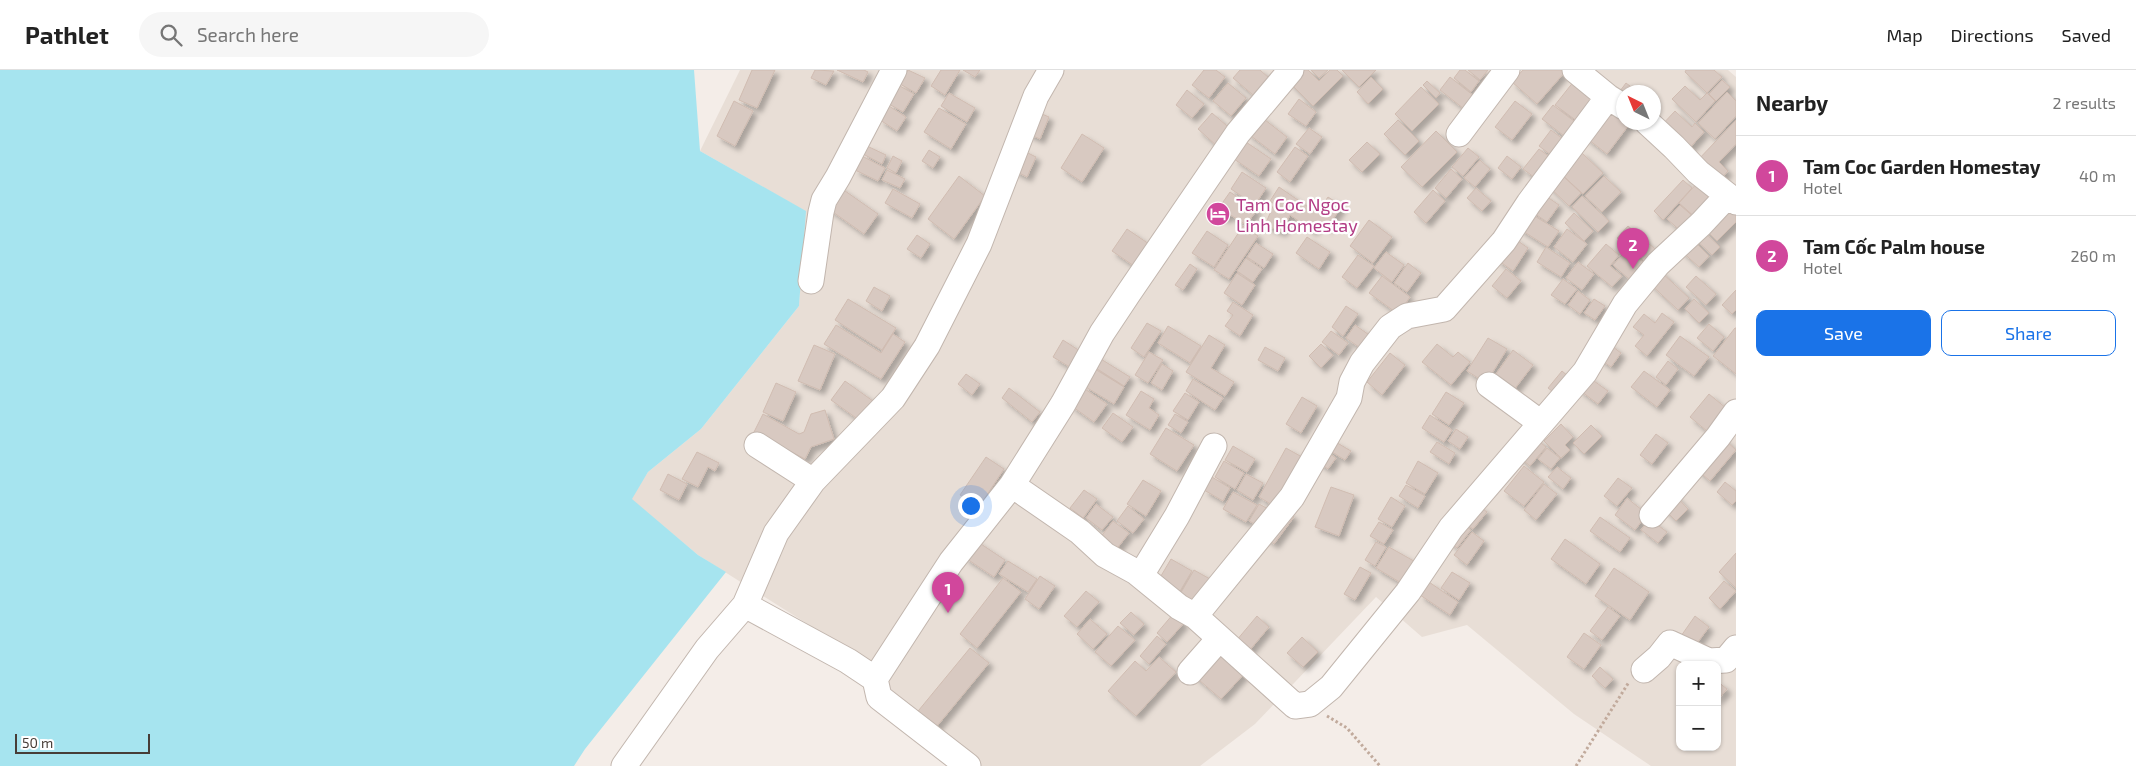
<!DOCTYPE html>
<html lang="en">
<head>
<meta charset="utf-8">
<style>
  :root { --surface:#fff; --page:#f6f6f6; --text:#222; --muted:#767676; --line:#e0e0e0; --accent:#1a73e8 }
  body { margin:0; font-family:"Exo 2",sans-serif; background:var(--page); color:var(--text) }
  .controls { position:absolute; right:15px; bottom:15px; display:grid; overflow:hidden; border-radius:10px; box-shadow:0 1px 4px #0004 }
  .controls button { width:45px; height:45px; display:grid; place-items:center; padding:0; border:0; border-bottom:1px solid var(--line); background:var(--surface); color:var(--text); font:25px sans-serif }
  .compass { position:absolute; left:1616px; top:15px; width:45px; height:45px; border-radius:50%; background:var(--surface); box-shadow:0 1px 4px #0004; rotate:317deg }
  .scale { position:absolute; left:15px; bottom:12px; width:135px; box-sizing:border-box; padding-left:5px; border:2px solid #473d37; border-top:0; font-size:14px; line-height:18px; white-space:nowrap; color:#473d37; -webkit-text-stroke:4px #fff; paint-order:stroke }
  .you { position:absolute; left:970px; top:435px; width:18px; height:18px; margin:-12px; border:4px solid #fff; border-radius:50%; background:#1a73e8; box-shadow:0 0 0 8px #1a73e833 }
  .badge { display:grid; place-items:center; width:32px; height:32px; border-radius:50%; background:var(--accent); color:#fff; font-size:16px; font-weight:700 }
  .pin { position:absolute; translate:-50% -41px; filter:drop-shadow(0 1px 2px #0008) }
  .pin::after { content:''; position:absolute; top:26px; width:18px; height:15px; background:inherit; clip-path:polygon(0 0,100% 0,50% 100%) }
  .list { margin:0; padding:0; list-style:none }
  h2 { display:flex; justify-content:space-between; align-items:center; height:65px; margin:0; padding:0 20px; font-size:21px }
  h2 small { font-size:16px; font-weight:400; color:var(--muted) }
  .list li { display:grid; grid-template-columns:32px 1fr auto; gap:15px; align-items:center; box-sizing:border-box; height:80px; padding:0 20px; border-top:1px solid var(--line) }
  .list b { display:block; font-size:19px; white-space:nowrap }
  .list p { margin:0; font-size:16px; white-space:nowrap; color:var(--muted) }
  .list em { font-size:16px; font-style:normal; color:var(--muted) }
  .actions { display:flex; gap:10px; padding:15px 20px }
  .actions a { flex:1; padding:11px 0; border:1px solid var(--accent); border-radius:10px; text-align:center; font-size:18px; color:var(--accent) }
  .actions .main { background:var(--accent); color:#fff }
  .icon { flex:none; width:28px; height:28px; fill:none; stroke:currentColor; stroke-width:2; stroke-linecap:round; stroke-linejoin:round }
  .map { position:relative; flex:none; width:1736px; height:696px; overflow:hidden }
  header { display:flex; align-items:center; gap:30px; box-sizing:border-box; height:70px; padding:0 25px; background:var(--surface); border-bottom:1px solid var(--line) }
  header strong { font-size:24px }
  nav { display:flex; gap:28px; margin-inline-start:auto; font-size:18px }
  .search { width:350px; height:45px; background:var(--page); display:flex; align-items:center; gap:12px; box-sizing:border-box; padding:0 18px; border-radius:28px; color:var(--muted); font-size:19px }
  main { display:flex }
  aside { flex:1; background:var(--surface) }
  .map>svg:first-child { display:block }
</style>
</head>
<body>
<header>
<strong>Pathlet</strong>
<div class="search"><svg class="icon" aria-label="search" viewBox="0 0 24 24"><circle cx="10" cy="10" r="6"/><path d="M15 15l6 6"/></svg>Search here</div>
<nav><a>Map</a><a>Directions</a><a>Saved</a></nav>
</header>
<main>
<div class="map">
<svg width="1736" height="696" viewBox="0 0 1736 696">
  <defs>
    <filter id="shadow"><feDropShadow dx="4.5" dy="4.5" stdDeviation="2.5" flood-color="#0004"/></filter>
  </defs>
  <rect width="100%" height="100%" fill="#f4ede8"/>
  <path fill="#e8ded6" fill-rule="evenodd" d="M740 0H1728L1736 7V696H1651L1574 644 1467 555 1422 567 1376 527 1255 654 1200 696H974L905 638 874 596 698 485 631 429 648 402 701 359 799 236 805 141 700 81ZM1624 22H1654V52H1624ZM1680 595H1717V677H1680Z"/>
  <path fill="#a6e4ef" d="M0 0H694L700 81 806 141 799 236 701 359 648 402 632 429 698 485 726 502 585 679 574 696H0Z"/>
  <path fill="#d8c9c1" stroke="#d0bcb1" filter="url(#shadow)" d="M752 0H775L757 38 739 30Z
    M815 0 834 1 826 15 811 8Z
    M837 0H864L868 2 863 12Z
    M908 0 925 8 916 23 900 14Z
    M941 0H960L945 25 931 16Z
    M963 0H980L975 7Z
    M1204 0H1216L1225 7 1209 28 1192 15Z
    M1240 0H1260L1269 8 1253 25 1233 8Z
    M1299 0H1308L1319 11 1330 0H1337L1343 6 1313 36 1288 11Z
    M1311 0H1328L1319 8Z
    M1342 0H1376L1359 17Z
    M1460 0H1465L1479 11 1471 22 1454 8Z
    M1468 0H1488L1480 10Z
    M1523 0H1563L1565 2 1537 34 1512 12Z
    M1686 0H1714L1722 7 1707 23 1685 2Z
    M1371 7 1383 19 1368 34 1357 22Z
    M1450 7 1474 26 1464 39 1440 20Z
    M1722 10 1730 17 1716 31 1709 24Z
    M1427 11 1440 23 1436 28 1423 15Z
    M1574 11 1599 30 1581 54 1555 35Z
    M1228 13 1246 28 1231 46 1213 31Z
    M1626 13 1638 22H1624L1614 29Z
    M900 16 914 24 903 42 889 34Z
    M1685 16 1700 30 1707 23 1715 31 1696 52 1672 29Z
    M1421 17 1439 34 1412 61 1395 44Z
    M1187 20 1204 34 1192 48 1176 35Z
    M1727 22 1736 31V46L1715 69 1698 53Z
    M949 23 975 38 967 52 941 36Z
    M1299 29 1316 42 1306 56 1288 44Z
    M734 31 753 41 735 76 717 66Z
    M1515 31 1532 44 1512 70 1495 57Z
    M1553 35 1583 58 1572 72 1542 49Z
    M1609 35 1624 45V52H1631L1607 84 1585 67Z
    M889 36 906 47 897 61 880 50Z
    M939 38 966 54 951 79 924 62Z
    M1035 41 1049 47 1040 69 1026 63Z
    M1675 41 1692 57 1695 53 1704 62 1686 82 1660 57Z
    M1212 43 1233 61 1218 77 1198 59Z
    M1260 46 1287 67 1275 84 1247 63Z
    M1398 50 1419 71 1405 85 1384 64Z
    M1736 50V74L1719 92 1728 101 1717 113 1696 92Z
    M1309 58 1322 67 1310 84 1296 74Z
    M1551 60 1567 72 1555 88 1539 76Z
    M1436 61 1457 82 1422 117 1401 97Z
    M1082 64 1104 78 1082 112 1061 98Z
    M1246 72 1271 89 1259 106 1234 89Z
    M1367 72 1380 84 1362 102 1349 90Z
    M867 76 886 85 882 94 863 84Z
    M1295 77 1308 86 1290 112 1277 102Z
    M1468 78 1479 87 1463 106 1452 97Z
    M1539 79 1554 90 1538 110 1523 99Z
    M929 80 940 87 933 98 922 91Z
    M1022 80 1036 87 1027 107 1013 100Z
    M1581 82 1603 103 1583 124 1560 103Z
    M862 86 885 98 878 111 855 100Z
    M893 86 902 91 896 103 887 98Z
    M1507 86 1521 97 1512 109 1498 98Z
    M1480 90 1490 99 1475 117 1464 108Z
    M1451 99 1462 109 1446 128 1435 118Z
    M887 100 905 109 900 118 882 110Z
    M1242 102 1266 118 1255 135 1231 119Z
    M1559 102 1581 123 1569 136 1547 115Z
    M959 106 985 126 954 169 928 149Z
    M1604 106 1621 122 1602 142 1585 126Z
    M1683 110 1692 118 1663 150 1654 141Z
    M1699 111 1716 127 1696 148 1679 133Z
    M838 116 878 144 864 164 823 135Z
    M1279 117 1317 143 1328 127 1342 136 1327 158 1319 152 1313 161 1290 145 1282 162 1265 155 1274 134 1270 131Z
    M1476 118 1491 131 1482 141 1467 128Z
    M893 119 920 134 912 148 885 133Z
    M1433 120 1445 131 1426 153 1414 142Z
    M1230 122 1257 140 1246 155 1229 144 1226 149 1216 142Z
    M1543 124 1559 135 1547 152 1531 141Z
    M1582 126 1609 151 1598 162 1572 137Z
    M1680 135 1696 149 1683 163 1667 149Z
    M1736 136V152L1717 171 1703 157Z
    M1528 142 1559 161 1548 177 1518 158Z
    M1574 143 1593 161 1584 171 1565 153Z
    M1369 150 1392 167 1373 193 1350 176Z
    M1243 156 1258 166 1229 209 1214 200Z
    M1628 156 1660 183 1649 195 1617 168Z
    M1127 159 1152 176 1137 198 1112 181Z
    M1567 159 1587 174 1573 192 1554 177Z
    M1702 160 1720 177 1712 185 1694 168Z
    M1207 161 1228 175 1214 197 1192 183Z
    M917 165 930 174 921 188 907 179Z
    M1511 166 1528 178 1513 201 1496 189Z
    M1307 167 1330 182 1319 199 1296 183Z
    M1691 168 1709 186 1699 197 1680 180Z
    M1256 173 1273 184 1264 198 1247 187Z
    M1606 174 1619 185 1610 196 1622 206 1612 217 1587 196Z
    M1546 177 1570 193 1561 207 1537 192Z
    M1627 179 1643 192 1629 209 1613 195Z
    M1386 182 1404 195 1392 212 1374 198Z
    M1358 185 1374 196 1357 218 1342 207Z
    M1246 188 1262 199 1253 212 1237 201Z
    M1578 192 1594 204 1582 220 1566 208Z
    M1408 193 1421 203 1407 222 1394 213Z
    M1190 194 1197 199 1183 220 1175 215Z
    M1506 199 1521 211 1507 228 1492 216Z
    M1658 199 1689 228 1678 240 1647 211Z
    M1237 203 1255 215 1242 235 1224 223Z
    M1382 206 1410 227 1398 244 1369 223Z
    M1696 206 1716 224 1706 235 1686 217Z
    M1563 209 1577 219 1565 234 1551 225Z
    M874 217 890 226 882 241 866 231Z
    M1736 220V240L1732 244 1722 235Z
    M1578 221 1590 230 1580 244 1568 235Z
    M848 229 896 258 882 280 835 250Z
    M1594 229 1605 236 1595 250 1584 243Z
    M1694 229 1709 243 1699 253 1685 239Z
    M1233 232 1253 245 1240 266 1225 256 1233 245 1227 241Z
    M1346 236 1358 244 1343 266 1332 257Z
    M1662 243 1674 252 1647 286 1635 276 1644 265 1633 257 1644 244 1655 253Z
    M1147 253 1161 261 1144 287 1131 278Z
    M1709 254 1724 267 1713 281 1697 268Z
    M836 255 881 283 893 264 905 272 881 309 824 274Z
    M1355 255 1375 269 1366 282 1346 268Z
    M1168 256 1201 276 1190 293 1158 273Z
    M1735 258H1736V304L1713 286Z
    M1331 261 1348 273 1339 285 1322 272Z
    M1209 265 1225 275 1211 298 1234 312 1225 326 1186 302Z
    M1680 266 1709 287 1694 306 1666 285Z
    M1488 268 1507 279 1486 313 1467 301Z
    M1063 270 1083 283 1073 299 1053 287Z
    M1608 273 1621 283 1611 297 1597 287Z
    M1321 274 1333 285 1321 298 1309 286Z
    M1437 274 1453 287 1458 282 1470 292 1451 315 1422 292Z
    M814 275 835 284 820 320 798 311Z
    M1265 277 1285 288 1278 301 1258 290Z
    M1513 280 1533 295 1510 325 1491 311Z
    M1149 282 1163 290 1148 313 1135 305Z
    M1390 283 1405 295 1382 325 1367 312Z
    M1096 286 1130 307 1124 316 1091 295Z
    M1668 291 1678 299 1666 315 1656 307Z
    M1162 294 1173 301 1162 320 1151 313Z
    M1095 299 1124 317 1114 334 1084 316Z
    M1562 301 1574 311 1561 328 1548 318Z
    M1644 301 1670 320 1657 337 1631 317Z
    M966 304 980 314 972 325 958 314Z
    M1587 306 1608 321 1598 334 1578 319Z
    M1193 309 1223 328 1215 340 1186 321Z
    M845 311 873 331 859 350 831 330Z
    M776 313 796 322 783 351 763 342Z
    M1082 317 1107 334 1094 352 1070 335Z
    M1009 318 1040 342 1032 352 1002 328Z
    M1141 321 1154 329 1149 338 1159 345 1150 360 1126 345Z
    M1446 322 1464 333 1449 355 1432 344Z
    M1185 323 1199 332 1188 350 1173 341Z
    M1709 324 1732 343 1713 366 1690 347Z
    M1302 327 1317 336 1301 363 1286 354Z
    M825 340 834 369 811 377 805 389 754 362 763 344 799 364 804 362 811 344Z
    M1113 343 1133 357 1122 372 1102 358Z
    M1175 344 1188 352 1181 363 1168 355Z
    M1430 345 1452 360 1444 372 1422 358Z
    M1561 354 1573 367 1565 375 1570 380 1561 388 1544 371Z
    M1591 355 1602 366 1584 384 1573 373Z
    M1166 358 1194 375 1177 401 1150 384Z
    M1456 359 1468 367 1460 379 1448 371Z
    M1656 364 1668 373 1652 394 1640 385Z
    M1534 367 1546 377 1530 396 1518 386Z
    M1722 367 1736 380 1710 411 1696 399Z
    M1334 371 1351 381 1345 390 1319 374Z
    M1437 372 1455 383 1449 394 1430 382Z
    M1318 375 1336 388 1328 399 1310 387Z
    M1233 376 1255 389 1247 402 1225 390Z
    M1286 378 1302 387 1274 436 1259 427Z
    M1547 378 1560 388 1551 399 1538 389Z
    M697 382 719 393 715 401 708 397 698 417 682 409Z
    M986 387 1004 399 979 437 960 425Z
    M1224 391 1244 403 1235 419 1215 407Z
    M1418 391 1438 403 1425 424 1406 413Z
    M1524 396 1544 412 1524 436 1504 421Z
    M1557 397 1571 408 1563 419 1548 407Z
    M668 404 687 414 679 430 660 420Z
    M1246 404 1263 413 1253 430 1237 420Z
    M1212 407 1230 418 1223 431 1204 420Z
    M1618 408 1632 418 1617 436 1604 426Z
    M1143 410 1161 421 1146 446 1127 434Z
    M1725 412 1736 421V431L1732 435 1717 422Z
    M1544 414 1557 424 1536 450 1524 440Z
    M1406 415 1425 426 1418 438 1399 426Z
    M1331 417 1354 425 1339 466 1315 457Z
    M1084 420 1097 429 1083 448 1070 438Z
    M1233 422 1257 435 1246 452 1223 439Z
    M1674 424 1688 439 1676 451 1662 437Z
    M1391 427 1405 436 1392 457 1378 449Z
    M1627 428 1647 444 1635 460 1615 445Z
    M1096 434 1113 447 1102 460 1086 448Z
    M1259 434 1272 441 1262 458 1249 451Z
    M1128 436 1144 449 1133 463 1117 451Z
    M1479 436 1487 442 1473 459 1465 453Z
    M1281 437 1294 447 1274 474 1261 464Z
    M1600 447 1630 468 1620 482 1590 461Z
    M1650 449 1667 462 1658 473 1641 460Z
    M1113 451 1129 463 1112 485 1096 473Z
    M1459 451 1471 460 1457 478 1446 469Z
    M1379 452 1393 460 1384 474 1370 466Z
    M1472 462 1484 471 1467 495 1454 485Z
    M1565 469 1600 494 1586 514 1551 489Z
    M975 470 1005 490 994 507 964 487Z
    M1376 472 1386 477 1375 496 1365 490Z
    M1389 477 1421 495 1408 517 1376 498Z
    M1736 483V518L1719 502Z
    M1171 489 1192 501 1176 528 1155 516Z
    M1008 491 1037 509 1028 522 999 504Z
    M1360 497 1371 503 1355 530 1344 524Z
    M1614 498 1649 522 1630 550 1595 526Z
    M1194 500 1210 509 1192 540 1176 531Z
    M1452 502 1470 513 1459 530 1441 518Z
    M1040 506 1055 516 1039 539 1025 529Z
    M1003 508 1021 522 977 578 960 564Z
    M1724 511 1736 521 1720 539 1709 528Z
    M1429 512 1458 532 1450 545 1420 525Z
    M1086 521 1099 532 1077 557 1064 546Z
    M1608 537 1620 546 1602 570 1590 561Z
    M1131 542 1144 554 1134 565 1120 553Z
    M1174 543 1184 553 1167 572 1157 563Z
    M1257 546 1269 557 1244 587 1231 577Z
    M1695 546 1709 557 1695 576 1681 566Z
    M1090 549 1107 564 1093 579 1077 564Z
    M1118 556 1135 570 1111 596 1095 582Z
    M1584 563 1601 575 1584 599 1567 587Z
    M1157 566 1166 574 1149 594 1140 586Z
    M1302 567 1318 582 1303 597 1287 583Z
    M1217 576 1246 602 1221 629 1192 604Z
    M970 578 989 593 933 661 914 646Z
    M1159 587 1176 602 1136 646 1108 621 1135 591 1146 601Z
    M1600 597 1613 609 1605 618 1592 606Z
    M1717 611 1727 619 1717 631Z"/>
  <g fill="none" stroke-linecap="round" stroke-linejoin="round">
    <g stroke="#c2b6ae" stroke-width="27">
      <path id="minor" d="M1291 0 1238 63 1128 224 1102 263 1063 334 1012 415 1080 462 1105 485 1136 502 1179 537 1195 546 1295 636 1310 634 1331 617 1408 522 1451 458 1585 302 1625 234 1658 194 1701 154 1727 126
        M1575 0 1608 27 1624 37
        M1647 52 1674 77 1698 102 1736 132
        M1459 64 1507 0
        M811 211 821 142 824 130 838 107 894 0
        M1489 315 1541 353
        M757 375 813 411 893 328 927 276 979 174 1036 26 1051 0
        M1652 445 1718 367 1736 342
        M1141 505 1177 446 1214 376
        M745 535 776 463 813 411
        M1195 546 1292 427 1349 328 1352 312 1362 293 1390 257 1407 246 1444 239 1504 171 1529 133 1608 27
        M1644 600 1659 587 1670 573 1709 591 1726 590 1736 578
        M1190 602 1219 569
        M875 609 951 492 1012 415
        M624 696 707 579 745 535 848 591 875 609 879 627 968 696"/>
    </g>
    <path stroke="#c1aa9c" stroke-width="3" stroke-dasharray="2.5 2.5" stroke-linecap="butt" d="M1327 646 1347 658 1380 696
      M1576 696 1629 612"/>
    <use href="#minor" stroke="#fff" stroke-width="25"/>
  </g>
  <defs>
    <g id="hotel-disc" transform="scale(1.25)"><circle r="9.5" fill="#d1479c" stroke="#fff"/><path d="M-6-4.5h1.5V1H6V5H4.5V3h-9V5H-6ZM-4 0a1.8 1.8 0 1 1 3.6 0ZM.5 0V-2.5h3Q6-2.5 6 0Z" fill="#fff"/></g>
  </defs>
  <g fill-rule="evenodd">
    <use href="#hotel-disc" x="1218" y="144"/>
  </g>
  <g text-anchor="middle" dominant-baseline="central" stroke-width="4.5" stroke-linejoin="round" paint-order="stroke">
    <g font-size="18" fill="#b23c85" stroke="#fff" text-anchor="start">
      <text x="1236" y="134">Tam Coc Ngoc<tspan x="1236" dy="21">Linh Homestay</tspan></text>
    </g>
  </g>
</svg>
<div class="controls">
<button>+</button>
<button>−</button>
</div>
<svg class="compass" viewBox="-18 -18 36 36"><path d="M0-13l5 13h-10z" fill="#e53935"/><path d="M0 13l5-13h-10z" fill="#767676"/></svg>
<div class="scale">50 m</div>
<div class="you"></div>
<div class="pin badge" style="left:948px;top:543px;background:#d1479c">1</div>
<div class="pin badge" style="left:1633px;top:199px;background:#d1479c">2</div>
</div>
<aside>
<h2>Nearby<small>2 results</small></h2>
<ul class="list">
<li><span class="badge" style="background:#d1479c">1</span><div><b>Tam Coc Garden Homestay</b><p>Hotel</p></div><em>40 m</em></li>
<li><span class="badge" style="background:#d1479c">2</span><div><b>Tam Cốc Palm house</b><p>Hotel</p></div><em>260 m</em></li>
</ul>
<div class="actions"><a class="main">Save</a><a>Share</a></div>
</aside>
</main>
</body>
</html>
